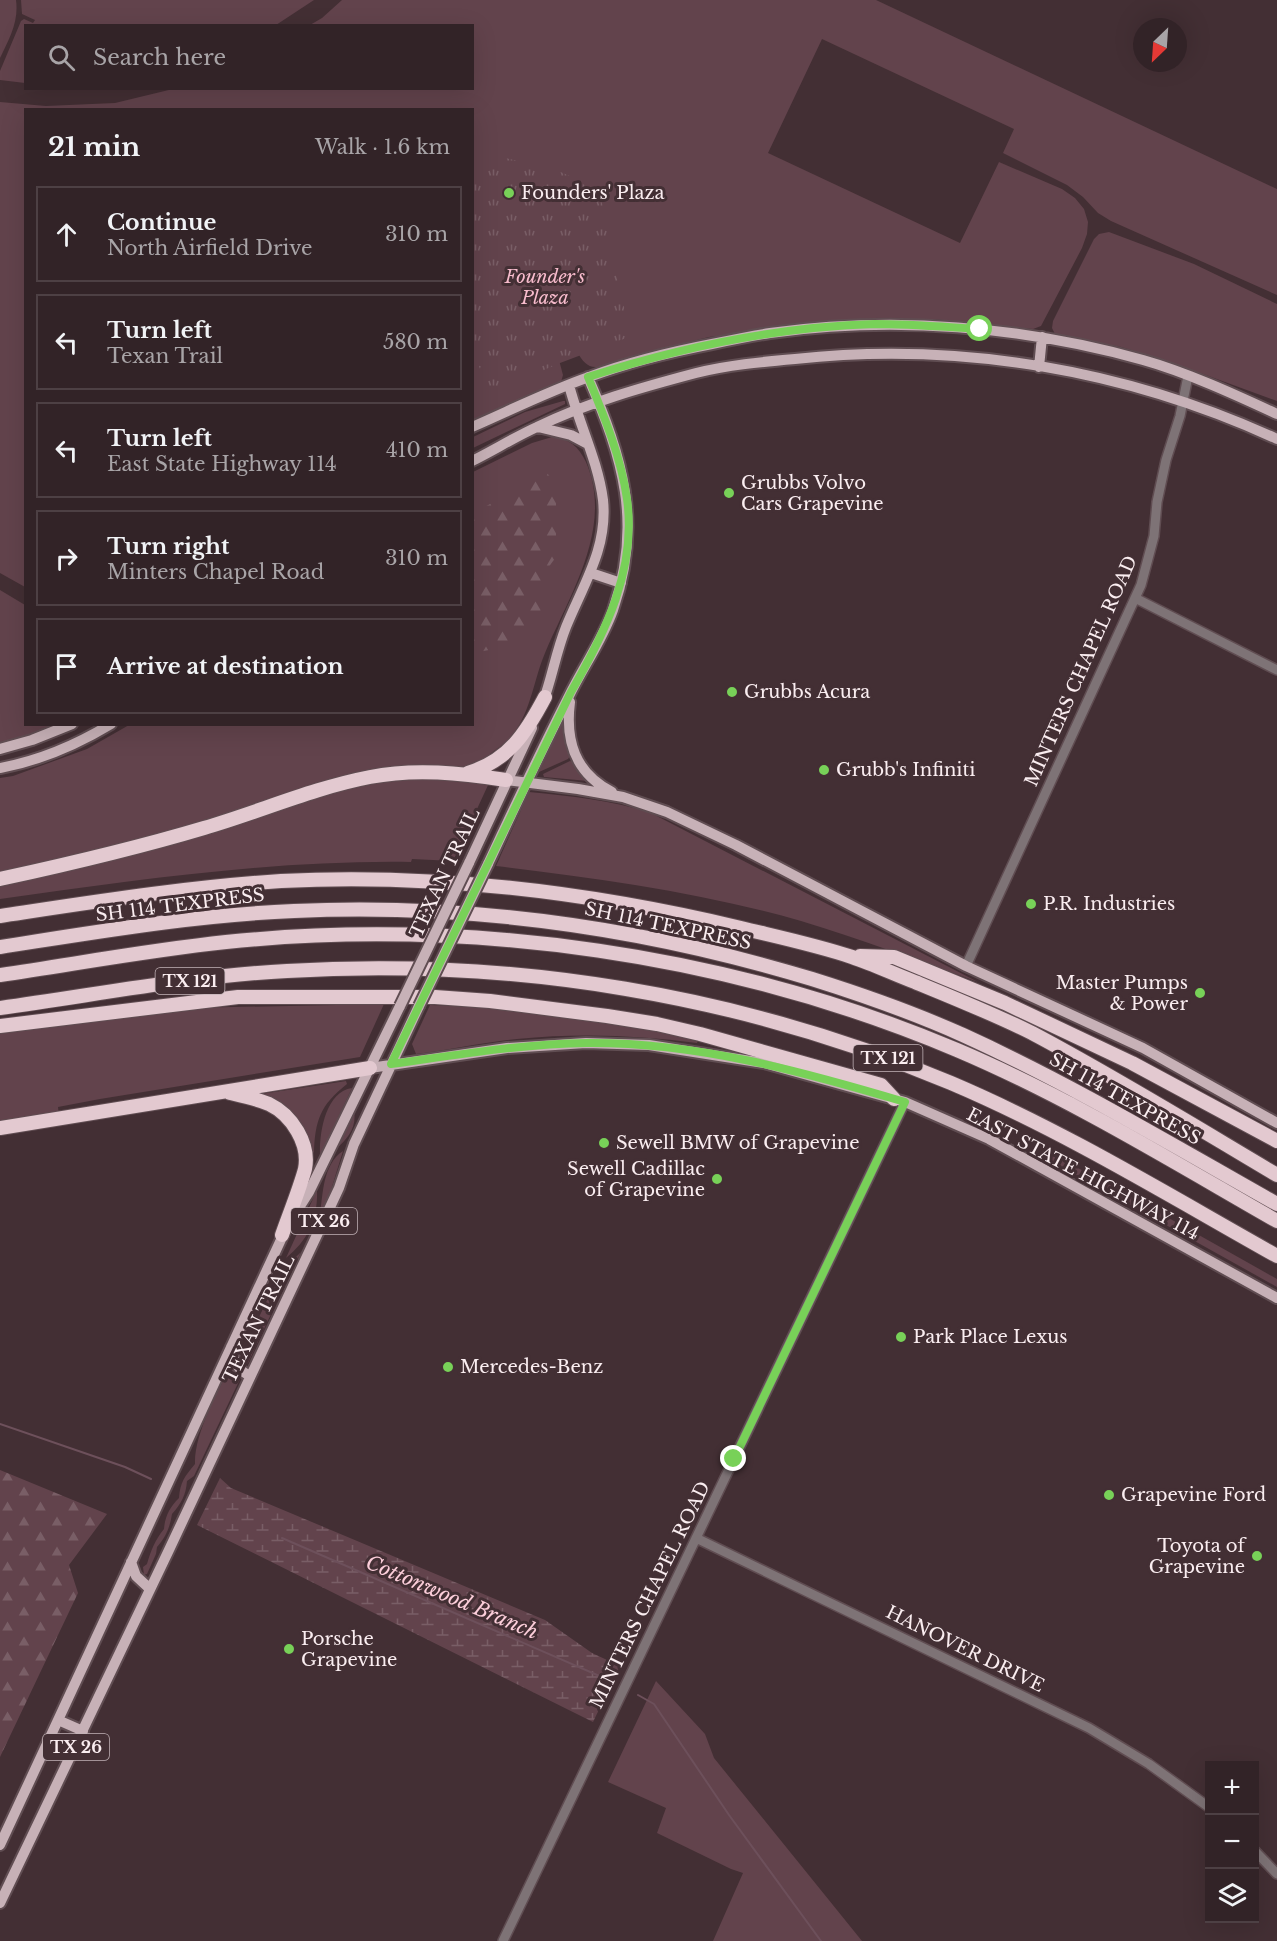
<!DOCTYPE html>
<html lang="en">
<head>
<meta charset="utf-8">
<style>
  :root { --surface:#322327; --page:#3a2b2f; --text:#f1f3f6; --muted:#a8a4a7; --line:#4d4044 }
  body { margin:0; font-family:"Libre Baskerville",serif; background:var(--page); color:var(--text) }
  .controls { position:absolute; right:18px; bottom:18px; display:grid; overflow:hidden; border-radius:0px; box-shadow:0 6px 24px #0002 }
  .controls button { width:54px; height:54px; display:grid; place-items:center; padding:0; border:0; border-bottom:2px solid var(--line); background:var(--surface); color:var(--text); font:30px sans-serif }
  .compass { position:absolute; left:1133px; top:18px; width:54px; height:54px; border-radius:50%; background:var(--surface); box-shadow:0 6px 24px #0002; rotate:205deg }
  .stop { position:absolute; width:18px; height:18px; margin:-14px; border:4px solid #78d158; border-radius:50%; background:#fff }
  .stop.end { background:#78d158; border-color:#fff; box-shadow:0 2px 6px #0008 }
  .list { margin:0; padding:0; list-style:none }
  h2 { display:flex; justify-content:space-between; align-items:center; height:78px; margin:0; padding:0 24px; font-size:26px }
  h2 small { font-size:20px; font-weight:400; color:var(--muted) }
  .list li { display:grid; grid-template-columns:39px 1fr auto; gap:18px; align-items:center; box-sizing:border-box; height:96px; margin:0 12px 12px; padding:0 12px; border:2px solid var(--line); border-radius:0px }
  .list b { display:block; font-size:22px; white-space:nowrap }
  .list p { margin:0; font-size:20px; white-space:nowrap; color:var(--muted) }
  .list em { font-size:20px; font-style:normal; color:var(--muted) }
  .icon { flex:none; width:33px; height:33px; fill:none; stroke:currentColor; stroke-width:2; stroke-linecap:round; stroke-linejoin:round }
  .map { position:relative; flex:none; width:1277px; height:1941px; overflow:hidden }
  .search { position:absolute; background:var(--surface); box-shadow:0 6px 24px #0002; left:24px; top:24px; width:450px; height:66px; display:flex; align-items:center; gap:15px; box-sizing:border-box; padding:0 21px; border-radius:0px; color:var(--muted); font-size:22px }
  .panel { position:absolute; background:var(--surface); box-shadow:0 6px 24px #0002; left:24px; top:108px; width:450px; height:618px; border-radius:0px }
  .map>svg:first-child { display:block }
</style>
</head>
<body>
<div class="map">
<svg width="1277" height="1941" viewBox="0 0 1277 1941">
  <defs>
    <pattern id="forest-firs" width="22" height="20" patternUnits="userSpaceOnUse" patternTransform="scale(1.5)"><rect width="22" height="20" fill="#62434c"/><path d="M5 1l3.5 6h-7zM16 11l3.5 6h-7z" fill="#795e66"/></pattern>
    <pattern id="wetland-marsh" width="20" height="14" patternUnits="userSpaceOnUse" patternTransform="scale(1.5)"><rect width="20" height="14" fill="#62434c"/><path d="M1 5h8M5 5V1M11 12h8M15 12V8" fill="none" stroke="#795e66"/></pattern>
    <pattern id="park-tufts" width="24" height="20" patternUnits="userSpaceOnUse" patternTransform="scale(1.5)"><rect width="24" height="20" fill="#62434c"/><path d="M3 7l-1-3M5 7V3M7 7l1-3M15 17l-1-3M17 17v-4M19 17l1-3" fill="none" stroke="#795e66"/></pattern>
  </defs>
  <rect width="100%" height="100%" fill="#432f34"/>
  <path fill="#62434c" d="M0 0H16C19 22 9 39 0 58Z
    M21 0H314L276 25 26 26 25 83 0 80V71L21 21 24 19 33 23 35 20 22 14Z
    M342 0H876L1277 189V295L1111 221 1098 213 1083 197 1067 185 1003 153 1014 129 822 39 768 153 960 243 999 162 1062 189 1075 198 1084 209 1088 222 1087 234 1082 248 1041 326 1033 329 933 319H851L709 337 639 354 597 367C588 368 582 361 578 353L473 235 472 110H26L25 587 0 573V102L46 106 115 103 177 88H472V26L310 25 322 18Z
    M1109 232 1194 264 1277 304V401L1162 359 1121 347 1055 334 1052 328 1053 321 1094 239 1099 234Z
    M472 298 559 360 563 375 561 382 472 422Z
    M563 401H565V404L473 448V437L525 412Z
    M552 437C569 438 579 447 586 462 614 527 570 594 545 653 534 679 531 710 514 733 508 742 498 748 490 754L491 757 475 765 282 797 145 839 0 872V778L13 776 87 749 129 725 472 724 473 472 532 443Z
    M0 590 25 605 26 724 56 725 16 739 0 743Z
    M561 725H563L566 744 570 756 568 759 539 772Z
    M570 761 573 762 588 781 544 777 543 774Z
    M411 778 444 779 489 783 453 861 412 859 411 862C273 860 137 880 0 899V883L331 792 380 781Z
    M529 792C571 796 611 800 651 813L978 982C919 961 861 939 801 921 705 893 596 878 496 866Z
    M384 1004 360 1057 100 1099 58 1107 59 1116 0 1124V1032L186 1008Z
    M430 1005C520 1008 610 1020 698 1040L697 1043C637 1035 578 1033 517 1039 483 1042 450 1050 416 1054L412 1044Z
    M346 1081 347 1084C320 1105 315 1121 314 1153L261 1094Z
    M352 1088 320 1156C319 1134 325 1092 352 1088Z
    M354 1110C357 1128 348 1138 336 1149Z
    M343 1151 331 1190 320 1214C323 1193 323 1164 343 1151Z
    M1045 1151 1103 1181 1277 1279V1287L1046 1158Z
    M317 1190C318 1219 308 1240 286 1258Z
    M301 1252 276 1304C268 1281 287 1266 301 1252Z
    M268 1298 272 1312 248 1363 244 1365C239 1353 248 1347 254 1338L253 1330Z
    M233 1361 232 1367 240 1379 194 1476 187 1481C186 1495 181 1504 172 1514 170 1527 166 1537 157 1547L156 1554 147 1574 144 1575 143 1567 147 1564C151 1550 155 1540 164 1529 165 1516 170 1507 179 1498 180 1482 185 1476 195 1464 194 1433 219 1390 233 1361Z
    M656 1681 705 1734 714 1758 862 1941H713L743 1873 731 1869 657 1833 666 1808 608 1782Z"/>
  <path fill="url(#forest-firs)" d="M547 473 556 484V557L545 572 541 587 544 598 542 609 510 646 473 653V516L479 510Z
    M0 1470 107 1514 69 1565 78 1593 0 1757Z"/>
  <path fill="url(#wetland-marsh)" d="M220 1478 231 1488 545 1620 592 1653 620 1666 593 1722 197 1525Z"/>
  <path fill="url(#park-tufts)" d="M485 154C528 164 598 168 609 221L620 296 634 335 560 363 490 393 473 352V171Z"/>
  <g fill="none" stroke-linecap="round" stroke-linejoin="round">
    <path stroke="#6d505b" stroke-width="2" d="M0 1424 125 1467 151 1479
      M282 1538 611 1681
      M638 1695 654 1704 729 1815 821 1941"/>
    <g stroke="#604d52" stroke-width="12">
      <path id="minor" d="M1135 598 1277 670
        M966 966 1141 585 1154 536 1157 502 1166 460 1180 416 1188 376
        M696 1538 1089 1728 1149 1764 1210 1808
        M1254 1850 1277 1874
        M503 1941 905 1102"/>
    </g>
    <g stroke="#604d52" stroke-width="14">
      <path id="major" d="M1039 367 1042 337
        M472 427C511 410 549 391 589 377 629 362 670 352 712 344 731 340 750 336 770 333 894 316 1022 326 1143 360 1186 372 1236 395 1277 414
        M538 427 571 435 588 444
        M472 461C494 450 515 437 537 427 586 403 643 387 696 373 728 365 761 362 795 359 960 341 1127 370 1277 439
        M591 573 621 583
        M543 702C552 678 556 652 566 627 583 585 608 548 603 500 598 461 579 424 569 385
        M570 702C565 741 575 773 612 792
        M0 749 32 740 72 724
        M0 768C38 761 78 744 111 724
        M506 780 578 789 623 797 667 812 736 845 966 966 1143 1048 1277 1123
        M469 863 532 728
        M488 864C514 808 541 751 569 696 583 667 602 641 613 610 643 524 623 458 588 377
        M370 1068 507 1048 586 1043 649 1045 764 1063 905 1102 989 1139 1277 1298
        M293 1217 309 1192 400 1006
        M231 1347C234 1361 236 1369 250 1376
        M131 1562 136 1576 150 1589
        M58 1720 83 1731
        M0 1845 285 1231
        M0 1903 168 1552 324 1220 339 1188 354 1144 419 1006"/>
    </g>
    <g stroke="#604d52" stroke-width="16">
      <path id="highway" d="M468 773C509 760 526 733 545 697
        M0 879C69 864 137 848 204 828 259 812 313 788 370 777 415 768 461 773 506 780
        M0 916C93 902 187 887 281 881 436 873 590 892 741 928 778 937 816 945 852 957 873 964 894 974 915 982 954 998 994 1014 1032 1033 1115 1077 1196 1127 1277 1175
        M0 947C97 932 195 915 294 911 469 903 644 928 812 979 863 995 914 1013 963 1035 1071 1084 1174 1146 1277 1204
        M860 956 894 957 1005 1003 1132 1063 1277 1141
        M0 975C75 964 150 950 226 942 471 917 730 954 957 1050 1068 1097 1172 1161 1277 1221
        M0 1008C95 995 191 976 287 971 512 957 742 995 951 1083 1064 1131 1170 1196 1277 1256
        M0 1026 238 997H435L490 1001 607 1016 657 1024 700 1034 881 1085 894 1099
        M230 1093C243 1096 257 1099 269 1104 292 1115 310 1144 305 1169 300 1188 289 1215 282 1235
        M0 1128 370 1068"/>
    </g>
    <use href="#minor" stroke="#7e7376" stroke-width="9"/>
    <use href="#major" stroke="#c7b1b7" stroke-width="10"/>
    <use href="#highway" stroke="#e3c9d0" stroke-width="14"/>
    <g stroke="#604d52" stroke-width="14" stroke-linecap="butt">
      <path id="major-bridge" d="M400 1006 469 863
        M419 1006 488 864"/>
    </g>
    <use href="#major-bridge" stroke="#c7b1b7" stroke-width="10"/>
  </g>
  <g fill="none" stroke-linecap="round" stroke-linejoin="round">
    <path stroke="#78d158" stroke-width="8" d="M734 1459 905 1102C801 1071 696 1042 587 1043 521 1044 456 1055 391 1064L571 692C605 633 637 569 627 499 621 457 604 416 588 377 681 347 777 327 875 324 910 324 945 327 980 329"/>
  </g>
  <g fill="#78d158" stroke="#432f34" stroke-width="2">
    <circle cx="509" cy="193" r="6"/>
    <circle cx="729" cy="493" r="6"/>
    <circle cx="732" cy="692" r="6"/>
    <circle cx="824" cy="770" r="6"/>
    <circle cx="1031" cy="904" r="6"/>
    <circle cx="1200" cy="993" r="6"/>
    <circle cx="604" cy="1143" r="6"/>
    <circle cx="717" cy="1179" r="6"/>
    <circle cx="901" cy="1337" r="6"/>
    <circle cx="448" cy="1367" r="6"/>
    <circle cx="1109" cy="1495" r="6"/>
    <circle cx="1257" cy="1556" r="6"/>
    <circle cx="289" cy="1649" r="6"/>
  </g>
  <g text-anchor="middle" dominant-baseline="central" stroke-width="6" stroke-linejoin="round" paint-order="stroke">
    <g fill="#432f34" stroke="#c3b4b8" stroke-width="1.5">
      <rect x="155.5" y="968" width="69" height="26" rx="4.5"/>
      <rect x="853.5" y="1045" width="69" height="26" rx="4.5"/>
      <rect x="291" y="1208" width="66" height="26" rx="4.5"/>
      <rect x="43" y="1734" width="66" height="26" rx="4.5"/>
    </g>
    <g font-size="16" font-weight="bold" fill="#faedf0">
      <text x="190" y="981">TX 121</text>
      <text x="888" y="1058">TX 121</text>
      <text x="324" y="1221">TX 26</text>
      <text x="76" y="1747">TX 26</text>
    </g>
    <g font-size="18" fill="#faedf0" stroke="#432f34" text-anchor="start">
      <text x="521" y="193">Founders' Plaza</text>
      <text x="741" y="483">Grubbs Volvo<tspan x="741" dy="21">Cars Grapevine</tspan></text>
      <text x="744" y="692">Grubbs Acura</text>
      <text x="836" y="770">Grubb's Infiniti</text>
      <text x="1043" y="904">P.R. Industries</text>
      <text x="1188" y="983" text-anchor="end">Master Pumps<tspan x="1188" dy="21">&amp; Power</tspan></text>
      <text x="616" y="1143">Sewell BMW of Grapevine</text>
      <text x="705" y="1169" text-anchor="end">Sewell Cadillac<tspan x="705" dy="21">of Grapevine</tspan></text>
      <text x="913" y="1337">Park Place Lexus</text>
      <text x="460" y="1367">Mercedes-Benz</text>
      <text x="1121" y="1495">Grapevine Ford</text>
      <text x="1245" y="1546" text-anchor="end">Toyota of<tspan x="1245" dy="21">Grapevine</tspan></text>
      <text x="301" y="1639">Porsche<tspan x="301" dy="21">Grapevine</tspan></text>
    </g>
    <g font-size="18" font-style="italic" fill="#f8bccd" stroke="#432f34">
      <text x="545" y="277">Founder's<tspan x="545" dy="21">Plaza</tspan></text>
    </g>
    <g font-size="18" fill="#faedf0" stroke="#432f34">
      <text transform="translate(1081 671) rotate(-66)">MINTERS CHAPEL ROAD</text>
      <text transform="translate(445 873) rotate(-65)">TEXAN TRAIL</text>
      <text transform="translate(180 905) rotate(-7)">SH 114 TEXPRESS</text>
      <text transform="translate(668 926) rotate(12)">SH 114 TEXPRESS</text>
      <text transform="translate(1125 1099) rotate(29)">SH 114 TEXPRESS</text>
      <text transform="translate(1083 1174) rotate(28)">EAST STATE HIGHWAY 114</text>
      <text transform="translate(259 1319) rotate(-64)">TEXAN TRAIL</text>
      <text transform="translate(650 1595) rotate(-64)">MINTERS CHAPEL ROAD</text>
      <text transform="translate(965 1649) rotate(26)">HANOVER DRIVE</text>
    </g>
    <g font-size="20" font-style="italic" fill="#fcceda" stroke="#432f34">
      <text transform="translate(452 1597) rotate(23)">Cottonwood Branch</text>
    </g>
  </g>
</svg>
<div class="controls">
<button>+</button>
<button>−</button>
<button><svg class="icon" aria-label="layers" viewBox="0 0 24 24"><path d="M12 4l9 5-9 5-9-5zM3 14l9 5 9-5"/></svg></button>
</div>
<svg class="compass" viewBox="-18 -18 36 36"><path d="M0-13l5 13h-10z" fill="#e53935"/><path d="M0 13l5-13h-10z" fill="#a8a4a7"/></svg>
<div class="stop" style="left:980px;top:329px"></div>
<div class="stop end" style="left:734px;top:1459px"></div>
<div class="search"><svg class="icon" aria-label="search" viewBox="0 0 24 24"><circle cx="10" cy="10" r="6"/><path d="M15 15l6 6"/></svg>Search here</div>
<section class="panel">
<h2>21 min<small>Walk · 1.6 km</small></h2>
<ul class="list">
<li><svg class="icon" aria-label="ahead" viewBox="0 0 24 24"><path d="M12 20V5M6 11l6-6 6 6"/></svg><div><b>Continue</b><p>North Airfield Drive</p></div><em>310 m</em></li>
<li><svg class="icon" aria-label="left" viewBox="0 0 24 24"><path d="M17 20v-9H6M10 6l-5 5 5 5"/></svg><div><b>Turn left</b><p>Texan Trail</p></div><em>580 m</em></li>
<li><svg class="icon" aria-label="left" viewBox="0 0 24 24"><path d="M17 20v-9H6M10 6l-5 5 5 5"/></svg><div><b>Turn left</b><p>East State Highway 114</p></div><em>410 m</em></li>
<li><svg class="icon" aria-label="right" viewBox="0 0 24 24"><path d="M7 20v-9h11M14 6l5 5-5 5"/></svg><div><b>Turn right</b><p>Minters Chapel Road</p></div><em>310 m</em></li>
<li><svg class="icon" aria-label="arrive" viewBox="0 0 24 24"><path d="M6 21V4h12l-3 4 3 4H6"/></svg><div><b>Arrive at destination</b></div></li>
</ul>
</section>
</div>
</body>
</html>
